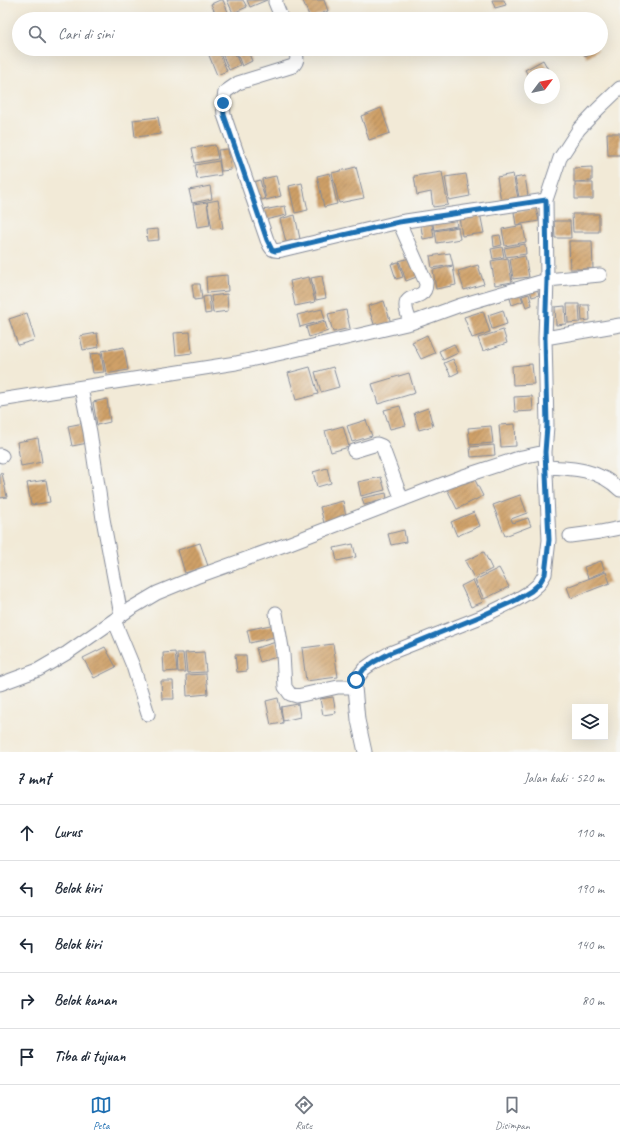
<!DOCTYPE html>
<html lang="id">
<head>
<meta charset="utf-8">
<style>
  :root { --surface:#fff; --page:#f6f6f7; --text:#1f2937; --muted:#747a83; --line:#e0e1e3; --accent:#1f6fb2 }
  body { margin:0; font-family:Caveat,sans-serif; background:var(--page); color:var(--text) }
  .controls { position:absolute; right:12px; bottom:12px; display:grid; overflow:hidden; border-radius:0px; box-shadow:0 4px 16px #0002 }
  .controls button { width:36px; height:36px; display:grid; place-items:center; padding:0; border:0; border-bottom:1px solid var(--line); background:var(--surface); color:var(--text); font:20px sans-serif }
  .compass { position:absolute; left:524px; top:68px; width:36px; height:36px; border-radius:50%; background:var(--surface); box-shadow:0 4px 16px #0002; rotate:58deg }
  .stop { position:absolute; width:12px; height:12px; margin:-9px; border:3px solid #1f6fb2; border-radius:50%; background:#fff }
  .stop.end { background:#1f6fb2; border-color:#fff; box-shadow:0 1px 4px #0008 }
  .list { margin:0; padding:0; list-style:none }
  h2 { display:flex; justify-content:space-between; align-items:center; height:52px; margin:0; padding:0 16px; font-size:17px }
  h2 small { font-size:13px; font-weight:400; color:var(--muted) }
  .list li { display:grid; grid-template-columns:26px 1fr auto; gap:12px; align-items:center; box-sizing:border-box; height:56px; padding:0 16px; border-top:1px solid var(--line) }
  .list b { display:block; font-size:15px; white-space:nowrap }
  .list em { font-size:13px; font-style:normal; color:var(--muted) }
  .icon { flex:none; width:22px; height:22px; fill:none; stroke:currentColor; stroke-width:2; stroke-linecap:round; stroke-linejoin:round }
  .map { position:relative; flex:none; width:620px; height:752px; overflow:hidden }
  .search { position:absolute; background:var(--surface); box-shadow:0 4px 16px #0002; left:12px; right:12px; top:12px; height:44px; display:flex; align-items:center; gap:10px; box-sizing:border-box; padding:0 14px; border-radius:22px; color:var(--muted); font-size:15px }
  .sheet { height:332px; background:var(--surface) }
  nav { display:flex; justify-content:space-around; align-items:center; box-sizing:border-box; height:56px; border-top:1px solid var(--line); background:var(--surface); font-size:11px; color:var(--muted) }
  nav a { display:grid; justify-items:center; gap:2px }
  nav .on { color:var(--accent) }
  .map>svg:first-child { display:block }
</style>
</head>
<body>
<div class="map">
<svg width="620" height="752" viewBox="0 0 620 752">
  <defs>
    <pattern id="building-hatch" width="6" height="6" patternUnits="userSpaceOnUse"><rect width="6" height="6" fill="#cfa067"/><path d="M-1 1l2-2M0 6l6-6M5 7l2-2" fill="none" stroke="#a78358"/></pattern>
  </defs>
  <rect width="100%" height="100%" fill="#f6f6f2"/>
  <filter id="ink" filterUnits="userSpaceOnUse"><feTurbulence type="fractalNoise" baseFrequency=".025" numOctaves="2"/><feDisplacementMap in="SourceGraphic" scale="8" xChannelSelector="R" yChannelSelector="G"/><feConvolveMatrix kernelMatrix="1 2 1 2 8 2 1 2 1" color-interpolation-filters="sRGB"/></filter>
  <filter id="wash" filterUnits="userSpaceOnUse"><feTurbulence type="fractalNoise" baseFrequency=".012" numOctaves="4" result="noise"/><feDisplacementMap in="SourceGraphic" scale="16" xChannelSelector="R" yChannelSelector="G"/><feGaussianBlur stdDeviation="0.9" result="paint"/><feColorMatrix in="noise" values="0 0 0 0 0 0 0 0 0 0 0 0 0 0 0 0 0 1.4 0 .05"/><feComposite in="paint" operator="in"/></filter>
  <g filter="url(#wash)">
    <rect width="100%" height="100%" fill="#f2ead7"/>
    <g id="blocks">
      <path fill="url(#building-hatch)" d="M220 0H223L228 12 217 17 211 4Z
        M227 0H243L247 7 233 13Z
        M247 0H267L250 7Z
        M306 0H324L328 11 310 18 303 1Z
        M492 0H504L506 5 495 8Z
        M477 15 478 19H464Z
        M218 49 227 71 217 75 208 53Z
        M220 49H233L240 65 229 70Z
        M235 49H247L252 61 242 66Z
        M581 49H599L586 57Z
        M543 60 549 71 543 74H530V78L525 70Z
        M381 108 390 133 369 140 361 116Z
        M158 117 161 134 135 137 133 120Z
        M607 133H620V155H608Z
        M215 145 218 159 195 163 192 148Z
        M228 149 231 170 221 171 218 150Z
        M219 161 221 175 197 179 195 165Z
        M356 167 364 198 339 203 332 173Z
        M592 167V181L574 182V168Z
        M442 172 448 205 433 207 431 192 417 195 414 176Z
        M330 173 337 204 324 207 317 176Z
        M466 174 470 196 449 200 445 177Z
        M513 174 518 198 501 201 497 177Z
        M276 176 281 196 266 200 262 179Z
        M525 176 528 196 519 197 515 178Z
        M260 180 265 199 254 202 250 183Z
        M302 183 308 210 295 213 289 186Z
        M575 183H593V199H575Z
        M210 186 212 199 192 203 189 190Z
        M218 200 223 228 212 229 207 202Z
        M207 202 210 225 197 227 193 204Z
        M285 206 287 215 265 220 263 210Z
        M536 208 539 221 516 225 514 212Z
        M480 213 484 233 462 236 459 217Z
        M572 214H599V232H573Z
        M295 215 300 239 286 242 280 219Z
        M455 216 457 226 434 230 432 219Z
        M431 219 434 237 423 239 420 221Z
        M554 221H570L571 238H555Z
        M523 225 526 242 505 246 502 229Z
        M458 227 460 239 437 243 435 231Z
        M158 229 159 240 147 241 146 230Z
        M500 235 502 245 494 247 493 236Z
        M569 241H592L593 269H570Z
        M525 244 526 254 506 257 504 248Z
        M502 247 504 257 493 259 491 249Z
        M450 253 453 265 432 268 430 256Z
        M525 256 529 277 513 279 510 259Z
        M413 257 419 276 406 281 399 261Z
        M508 258 512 282 495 285 491 261Z
        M398 262 403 277 396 279 391 264Z
        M478 265 484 284 464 290 458 271Z
        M453 266 456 285 436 289 433 270Z
        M227 275 228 291 207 293 206 277Z
        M322 276 326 298 316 300 311 278Z
        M309 277 315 302 295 306 290 281Z
        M192 284H200L202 299 194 300Z
        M537 288 539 295 532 297 530 290Z
        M519 291 523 301 512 305 509 295Z
        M227 294 228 311 213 313 211 296Z
        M529 294 532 305 526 307 522 296Z
        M209 296 211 313 205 314 203 297Z
        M384 301 391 323 375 327 368 306Z
        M567 304H579L580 322 568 323Z
        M581 305H589L590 320 582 321Z
        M565 306 566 324 556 325 555 307Z
        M322 309 325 320 300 327 297 315Z
        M346 310 350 328 333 332 328 314Z
        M503 310 507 324 492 329 488 315Z
        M483 311 490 332 472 338 464 317Z
        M27 313 35 340 18 345 9 319Z
        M325 322 328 331 309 337 306 327Z
        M503 330 507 343 483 351 478 338Z
        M190 332 192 353 176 355 174 333Z
        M97 333 99 347 83 350 80 336Z
        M427 335 435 353 421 359 412 342Z
        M454 344 458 353 443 360 439 351Z
        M124 347 128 370 106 374 102 351Z
        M101 353 104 372 93 373 90 354Z
        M453 359 459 372 451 376 444 363Z
        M532 364 534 384 513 385 512 366Z
        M310 367 318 394 296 400 288 373Z
        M333 367 339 387 321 392 315 372Z
        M409 373 415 393 378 404 372 384Z
        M532 396 533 411 515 412 514 397Z
        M107 399 110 422 97 425 93 402Z
        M400 406 406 425 390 429 384 410Z
        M428 408 433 426 419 430 414 413Z
        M366 420 372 436 352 442 347 426Z
        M84 423 88 443 72 446 68 426Z
        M515 424 516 446 501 447 499 425Z
        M343 426 349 447 331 452 325 431Z
        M491 426 493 443 470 445 468 428Z
        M38 438 42 462 21 466 17 442Z
        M494 445 495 455 471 457 470 447Z
        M327 468 331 483 317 487 313 472Z
        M0 473H2L7 497 0 498Z
        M473 476 483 496 457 509 447 489Z
        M381 477 385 490 361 496 358 482Z
        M46 480 50 502 31 505 27 483Z
        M386 493 387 499 364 505 362 498Z
        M520 495 527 513 511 519 513 523 528 518 531 526 505 536 493 505Z
        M343 501 346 517 324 523 320 507Z
        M474 512 480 526 457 536 451 522Z
        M404 530 406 542 391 545 388 534Z
        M200 543 208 566 185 573 178 550Z
        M353 544 356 557 337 561 334 548Z
        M484 552 492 569 474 578 465 561Z
        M601 561 605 571 588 578 584 567Z
        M499 568 509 587 484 599 475 580Z
        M606 572 610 583 571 598 567 587Z
        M473 580 483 602 471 607 461 586Z
        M275 624 278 636 250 643 247 630Z
        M276 642 280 656 260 662 256 648Z
        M333 644 338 677 306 681 302 648Z
        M105 647 116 667 94 678 83 658Z
        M175 652 177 671 164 672 163 653Z
        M204 652 206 672 187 673 185 653Z
        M177 653H183L185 672H178Z
        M235 655H246L247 671 237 672Z
        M206 674 208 694 187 696 186 675Z
        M161 681H173L174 699H162Z
        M333 697 336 713 323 715 320 699Z
        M278 698 283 723 271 725 266 701Z
        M298 704 300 717 283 721 281 707Z"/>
    </g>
  </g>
  <g filter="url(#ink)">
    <use href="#blocks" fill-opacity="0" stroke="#868c9a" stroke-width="1"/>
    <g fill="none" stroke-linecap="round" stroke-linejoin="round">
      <g stroke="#868c9a" stroke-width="15">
        <path id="street" d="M276 0 275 2 282 19
          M294 49C297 56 299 60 293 66L238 83 225 92 223 103 224 115 267 240C271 248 271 252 282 250L399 222 546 200
          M399 222 426 283C426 287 425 292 421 294 415 298 405 297 406 307 406 312 409 318 411 323
          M545 338 620 325
          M81 388 90 432 103 519 121 615
          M0 400 236 363 282 353 411 323 458 306 547 280 600 275
          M354 451 377 444 382 446 402 500
          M0 455 2 456
          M545 467C573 468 599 469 620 490
          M570 536 600 532 620 528
          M276 613 283 654 285 687 290 694 297 696 338 687H355
          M114 620 133 666 148 714
          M0 684 38 670 67 653 130 609 157 593 196 577 290 543 461 477 522 457 545 452
          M365 752 358 720 355 687 356 680 364 669 374 662 390 653 481 617 516 600 531 591 539 584 545 574 549 540 545 452 547 426 545 338 547 280 546 200 560 158 579 129 598 109 620 88"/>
      </g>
      <use href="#street" stroke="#fff" stroke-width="13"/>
    </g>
  </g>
  <g fill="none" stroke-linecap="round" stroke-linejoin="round" filter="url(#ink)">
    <path stroke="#1f6fb2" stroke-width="5" d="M223 103 224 115 267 240 272 250 275 251 399 222 546 200 547 280 545 338 547 426 545 452 549 540 545 574 539 584 531 591 516 600 481 616 390 653 374 662 364 669 356 680"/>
  </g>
</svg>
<div class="controls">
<button><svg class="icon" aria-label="layers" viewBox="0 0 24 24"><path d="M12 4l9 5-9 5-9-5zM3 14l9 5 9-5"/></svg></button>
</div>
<svg class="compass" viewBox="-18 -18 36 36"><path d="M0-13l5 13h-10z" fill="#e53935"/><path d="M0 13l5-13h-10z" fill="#747a83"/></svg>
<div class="stop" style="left:356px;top:680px"></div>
<div class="stop end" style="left:223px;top:103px"></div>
<div class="search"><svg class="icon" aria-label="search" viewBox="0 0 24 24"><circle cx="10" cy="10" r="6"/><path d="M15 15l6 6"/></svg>Cari di sini</div>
</div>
<section class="sheet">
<h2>7 mnt<small>Jalan kaki · 520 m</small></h2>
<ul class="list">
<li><svg class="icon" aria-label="ahead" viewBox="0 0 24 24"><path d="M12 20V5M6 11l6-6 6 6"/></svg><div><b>Lurus</b></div><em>110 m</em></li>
<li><svg class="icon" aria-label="left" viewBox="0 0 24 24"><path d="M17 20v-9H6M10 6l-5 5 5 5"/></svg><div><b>Belok kiri</b></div><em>190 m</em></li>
<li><svg class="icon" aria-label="left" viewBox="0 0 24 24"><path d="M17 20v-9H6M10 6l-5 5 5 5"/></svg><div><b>Belok kiri</b></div><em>140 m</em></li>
<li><svg class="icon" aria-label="right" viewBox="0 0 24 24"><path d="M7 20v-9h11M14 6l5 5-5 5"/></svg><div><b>Belok kanan</b></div><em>80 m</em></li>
<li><svg class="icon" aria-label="arrive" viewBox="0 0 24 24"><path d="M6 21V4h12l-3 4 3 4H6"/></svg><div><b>Tiba di tujuan</b></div></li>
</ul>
</section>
<nav>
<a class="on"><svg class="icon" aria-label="map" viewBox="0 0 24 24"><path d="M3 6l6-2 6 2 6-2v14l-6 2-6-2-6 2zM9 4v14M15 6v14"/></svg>Peta</a>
<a><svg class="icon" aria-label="directions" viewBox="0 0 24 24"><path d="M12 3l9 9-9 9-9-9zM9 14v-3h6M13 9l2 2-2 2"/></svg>Rute</a>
<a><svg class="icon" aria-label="saved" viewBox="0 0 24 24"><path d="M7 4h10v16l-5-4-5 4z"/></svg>Disimpan</a>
</nav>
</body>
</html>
